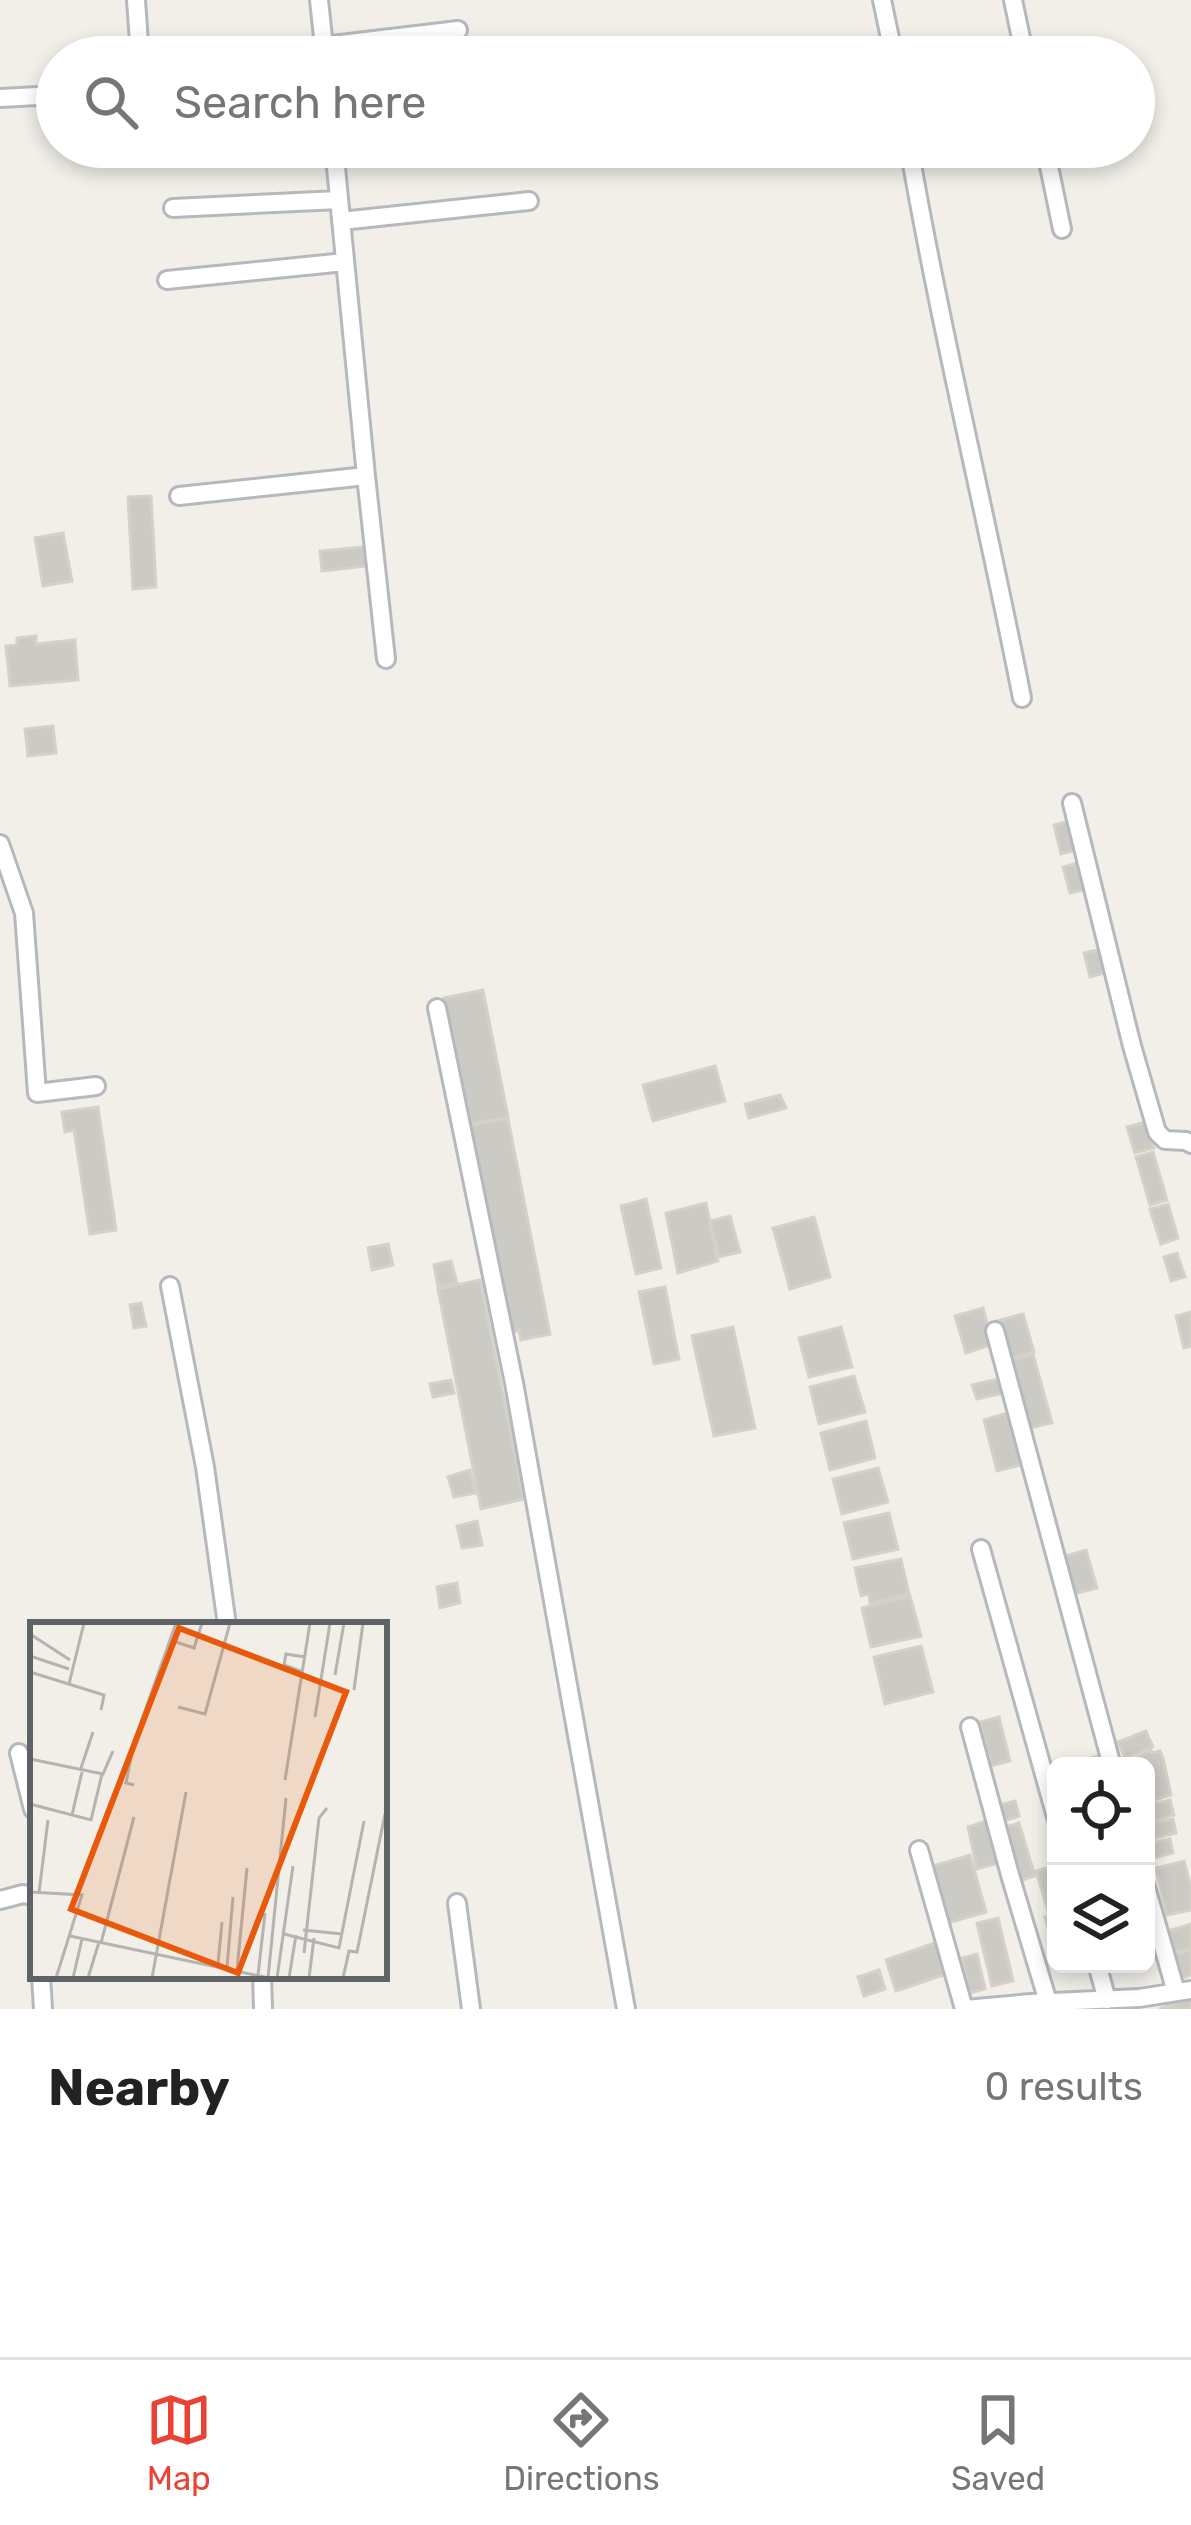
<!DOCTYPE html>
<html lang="en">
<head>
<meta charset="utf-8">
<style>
  :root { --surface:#fff; --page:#f2f2f2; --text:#222; --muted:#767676; --line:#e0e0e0; --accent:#ea4335 }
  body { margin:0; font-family:Rubik,sans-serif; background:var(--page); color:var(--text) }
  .controls { position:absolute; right:36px; bottom:36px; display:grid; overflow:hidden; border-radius:18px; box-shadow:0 6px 18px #0003 }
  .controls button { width:108px; height:108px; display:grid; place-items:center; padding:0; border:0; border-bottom:3px solid var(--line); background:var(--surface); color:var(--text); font:60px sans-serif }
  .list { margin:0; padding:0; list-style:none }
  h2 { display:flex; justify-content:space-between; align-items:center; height:156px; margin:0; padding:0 48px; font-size:51px }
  h2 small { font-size:39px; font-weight:400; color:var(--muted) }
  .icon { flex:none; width:66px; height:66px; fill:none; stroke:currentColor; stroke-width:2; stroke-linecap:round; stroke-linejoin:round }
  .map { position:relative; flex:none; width:1191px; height:2009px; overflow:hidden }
  .search { position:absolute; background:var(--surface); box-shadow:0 6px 18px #0003; left:36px; right:36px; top:36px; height:132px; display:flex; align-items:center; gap:30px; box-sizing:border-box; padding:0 42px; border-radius:66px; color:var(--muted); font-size:45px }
  .sheet { height:348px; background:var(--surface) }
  nav { display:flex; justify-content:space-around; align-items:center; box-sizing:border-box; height:168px; border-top:3px solid var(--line); background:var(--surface); font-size:33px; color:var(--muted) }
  nav a { display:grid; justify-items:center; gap:6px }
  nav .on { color:var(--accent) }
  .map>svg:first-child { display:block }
</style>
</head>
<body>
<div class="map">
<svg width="1191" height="2009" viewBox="0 0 1191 2009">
  <rect width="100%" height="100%" fill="#f1efe8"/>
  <path fill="#cccac5" stroke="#d6d1c6" stroke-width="3" d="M151 496 156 587 133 589 128 497Z
    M63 533 72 581 43 586 35 538Z
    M364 547 366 566 322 571 320 551Z
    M36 636V644L75 640 78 680 10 686 6 646 17 645V638Z
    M53 726 56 753 28 756 25 729Z
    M1072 820 1080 849 1061 854 1054 825Z
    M1081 862 1088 889 1070 893 1063 867Z
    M1102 949 1108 972 1090 977 1084 953Z
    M483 990 508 1117 470 1124 444 998Z
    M715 1066 725 1101 653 1121 643 1085Z
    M780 1095 786 1108 749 1118 745 1104Z
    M98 1107 116 1230 90 1234 74 1130 65 1132 62 1112Z
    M508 1119 550 1334 521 1340 519 1330 510 1334 469 1125Z
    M1146 1122 1154 1148 1135 1153 1127 1127Z
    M1153 1152 1167 1200 1150 1205 1136 1157Z
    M646 1199 661 1268 636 1274 621 1206Z
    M706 1203 718 1261 678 1273 666 1213Z
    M1168 1204 1178 1238 1161 1244 1150 1209Z
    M730 1216 740 1252 719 1257 710 1221Z
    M814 1217 830 1277 790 1289 773 1228Z
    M388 1244 393 1265 372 1270 368 1248Z
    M1177 1253 1185 1277 1171 1281 1164 1257Z
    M451 1261 457 1283 438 1287 434 1265Z
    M480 1280 524 1499 481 1509 438 1289Z
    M665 1287 679 1359 654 1364 639 1292Z
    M141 1303 146 1326 134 1328 130 1305Z
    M983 1308 993 1344 966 1353 955 1316Z
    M1191 1312V1346L1184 1348 1176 1316Z
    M1023 1314 1034 1352 1008 1359 997 1321Z
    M733 1327 755 1428 714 1436 692 1336Z
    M841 1327 852 1367 809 1377 799 1338Z
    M1033 1354 1052 1423 1026 1429 1008 1362Z
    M854 1376 865 1412 819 1424 810 1387Z
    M998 1379 1004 1393 977 1399 972 1385Z
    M451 1380 454 1393 433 1397 430 1384Z
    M1011 1412 1025 1464 997 1471 984 1420Z
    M866 1421 875 1458 830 1470 821 1433Z
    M878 1468 888 1502 842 1514 833 1479Z
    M470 1470 475 1493 454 1497 448 1477Z
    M889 1513 898 1549 853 1559 844 1523Z
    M477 1521 482 1545 462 1548 457 1526Z
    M1086 1550 1097 1588 1070 1595 1059 1558Z
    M901 1559 909 1594 870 1603 869 1594 861 1596 855 1568Z
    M457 1583 460 1603 440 1608 437 1587Z
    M910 1596 921 1636 871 1647 862 1608Z
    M921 1646 933 1692 885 1704 874 1657Z
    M999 1717 1010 1761 991 1766 980 1722Z
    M1146 1731 1153 1747 1125 1758 1118 1742Z
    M1151 1751 1152 1753 1160 1751 1163 1758 1171 1795 1151 1801 1150 1797 1146 1798V1766H1138L1135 1758Z
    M1100 1755 1103 1766H1080L1078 1762Z
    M1170 1800 1174 1815 1147 1822 1146 1806Z
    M1015 1801 1019 1816 1004 1821 999 1805Z
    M1173 1819 1176 1833 1149 1840 1146 1825Z
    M989 1820 999 1863 977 1869 968 1827Z
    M1019 1823 1035 1876 1019 1881 1003 1828Z
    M1170 1839 1173 1853 1150 1859 1146 1844Z
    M970 1855 986 1912 942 1925 926 1868Z
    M1184 1861 1191 1888V1910L1167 1915 1156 1868Z
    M1056 1865V1909L1048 1911 1036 1871Z
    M1056 1914V1955L1045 1917Z
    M998 1918 1013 1981 992 1986 977 1923Z
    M1191 1924V1948L1170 1954 1164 1932Z
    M1155 1933 1162 1956 1146 1961V1935Z
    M935 1943 946 1974 896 1991 886 1960Z
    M1191 1950V1975L1180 1979 1173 1955Z
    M977 1954 985 1989 970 1993 962 1958Z
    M879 1970 885 1989 864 1996 858 1977Z
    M1191 1999V2009H1159Z"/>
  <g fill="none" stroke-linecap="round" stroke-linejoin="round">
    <g stroke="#b5b8bc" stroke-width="22">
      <path id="minor" d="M136 0 140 57
        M319 0 325 56
        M882 0 894 57
        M1013 0 1025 57
        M324 46 458 30
        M0 98 57 95
        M909 147C941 332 986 514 1022 698
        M1045 147 1062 229
        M173 208 339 200
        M341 221 529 201
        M167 280 345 262
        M366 476 386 659
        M179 496 366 476 334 147
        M1072 803 1132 1046 1157 1132 1165 1140 1186 1141 1191 1144
        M0 844 24 913 37 1093 96 1086
        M437 1008 514 1383 626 2009
        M170 1286 205 1467 227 1625
        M995 1331 1112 1766
        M981 1549 1056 1817
        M970 1727 1010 1875 1048 2002
        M19 1753 33 1809
        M919 1850 964 2009
        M1146 1887 1176 1992
        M0 1900 23 1894 33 1896
        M457 1903 471 2009
        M1097 1964 1107 2000
        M41 1976 43 2009
        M262 1976 263 2009
        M965 2009 1031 2003 1139 1998 1191 1990"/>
    </g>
    <use href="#minor" stroke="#fff" stroke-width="16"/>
  </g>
  <g transform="translate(30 1622)">
    <rect width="357" height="357" fill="#f1efe8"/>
    <path fill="none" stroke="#b3b3b1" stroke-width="3" d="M0 12 40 38M140 18 164 26 172 1M0 34 39 47M0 50 74 73 71 88M273 50 254 43 256 32 275 35M305 53 314 1M39 62 54 1M324 68 333 1M148 85 175 92 200 1M285 95 300 1M0 137 73 152 83 129M51 146 63 110M255 158 280 1M104 163 96 161 104 120 146 1M0 182 61 198 72 152M42 193 52 150M0 270 52 273 26 356M9 271 18 198M273 308 312 312M254 312 309 326 334 199M40 314 239 356M71 321 104 195M274 331 289 196 297 186M188 342 192 300M197 345 203 275M207 348 217 246M228 353 235 291M43 356 52 317M58 356 69 320M122 356 156 170M238 356 256 176M247 356 263 244M259 356 266 313M279 356 284 316M313 356 319 329 327 330 355 192"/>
    <path fill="#e8590c" fill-opacity="0.15" stroke="#e8590c" stroke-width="6" d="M149 6 316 70 208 351 41 287Z"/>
    <rect width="357" height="357" fill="none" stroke="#5f6368" stroke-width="6"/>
  </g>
</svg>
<div class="controls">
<button><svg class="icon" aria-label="locate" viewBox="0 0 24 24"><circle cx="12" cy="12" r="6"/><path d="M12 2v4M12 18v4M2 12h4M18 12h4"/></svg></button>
<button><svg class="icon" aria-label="layers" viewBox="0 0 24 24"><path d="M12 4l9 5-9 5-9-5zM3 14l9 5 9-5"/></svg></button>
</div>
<div class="search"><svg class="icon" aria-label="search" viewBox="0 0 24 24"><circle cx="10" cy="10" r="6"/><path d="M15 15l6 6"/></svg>Search here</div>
</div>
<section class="sheet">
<h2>Nearby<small>0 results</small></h2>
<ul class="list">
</ul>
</section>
<nav>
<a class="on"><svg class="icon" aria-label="map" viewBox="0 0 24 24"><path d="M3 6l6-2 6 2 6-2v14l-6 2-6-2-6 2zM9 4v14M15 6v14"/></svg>Map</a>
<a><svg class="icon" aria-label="directions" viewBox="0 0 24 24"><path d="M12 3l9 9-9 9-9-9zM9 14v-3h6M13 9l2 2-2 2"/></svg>Directions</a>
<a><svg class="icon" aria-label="saved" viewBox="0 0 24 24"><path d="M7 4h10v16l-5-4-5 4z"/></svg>Saved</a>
</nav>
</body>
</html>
